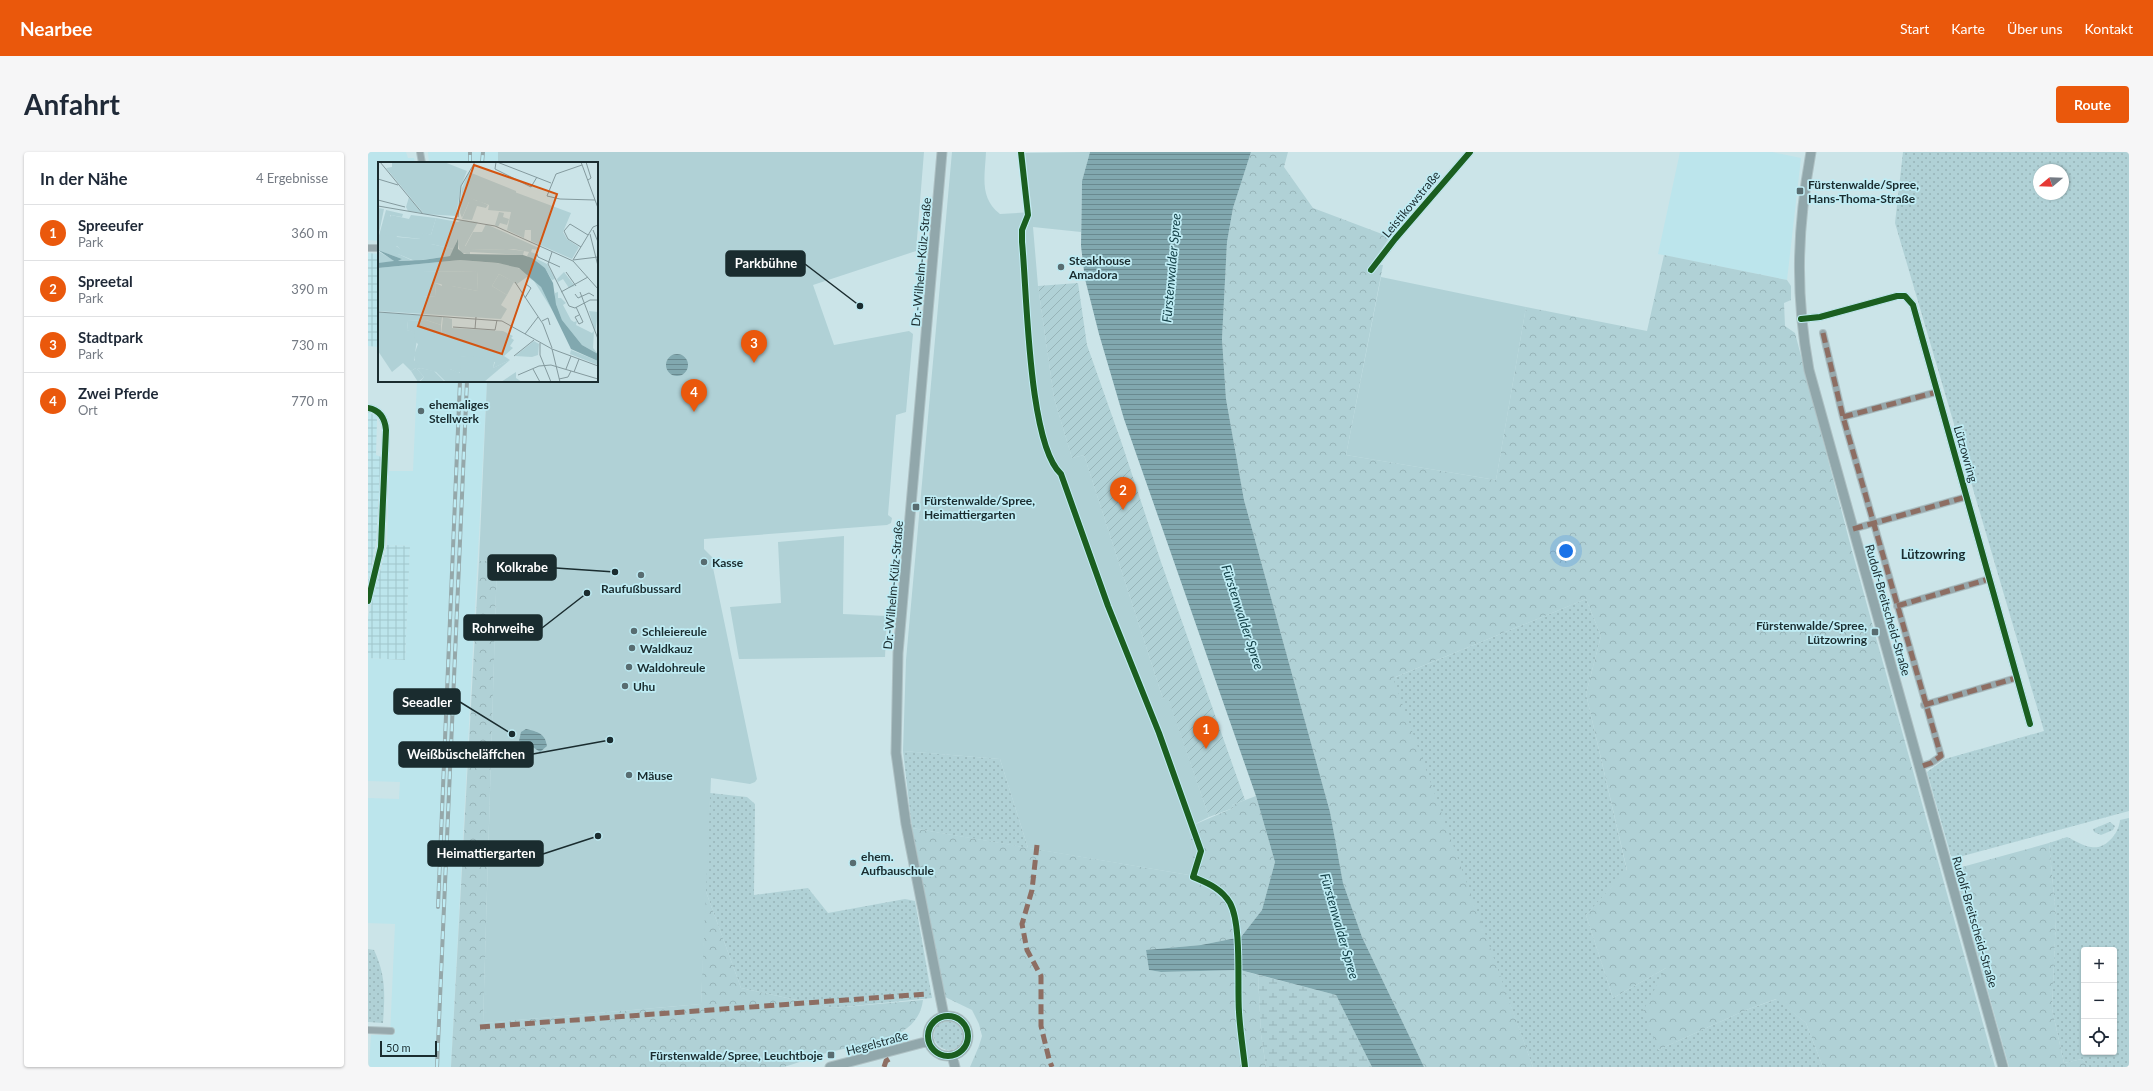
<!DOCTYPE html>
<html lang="de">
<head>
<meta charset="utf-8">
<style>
  :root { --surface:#fff; --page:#f6f6f7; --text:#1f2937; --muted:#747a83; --line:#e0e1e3; --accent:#ea580c }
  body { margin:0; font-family:Lato,sans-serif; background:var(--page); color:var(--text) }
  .controls { position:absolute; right:12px; bottom:12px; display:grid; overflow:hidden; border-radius:4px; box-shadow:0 1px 3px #0004 }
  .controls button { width:36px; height:36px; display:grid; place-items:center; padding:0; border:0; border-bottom:1px solid var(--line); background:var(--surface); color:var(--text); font:20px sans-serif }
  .compass { position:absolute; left:1665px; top:12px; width:36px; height:36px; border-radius:50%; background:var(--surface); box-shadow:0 1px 3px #0004; rotate:251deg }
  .scale { position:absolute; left:12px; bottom:10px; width:57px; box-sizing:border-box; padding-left:4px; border:2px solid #1a2c2f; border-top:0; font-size:11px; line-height:14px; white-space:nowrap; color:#1a2c2f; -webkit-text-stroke:3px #bfecf4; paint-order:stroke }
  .you { position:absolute; left:1198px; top:399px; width:14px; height:14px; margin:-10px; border:3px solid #fff; border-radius:50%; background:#1a73e8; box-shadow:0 0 0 6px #1a73e833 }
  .badge { display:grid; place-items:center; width:26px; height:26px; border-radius:50%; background:var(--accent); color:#fff; font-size:13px; font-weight:700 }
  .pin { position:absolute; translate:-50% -33px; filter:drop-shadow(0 1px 2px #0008) }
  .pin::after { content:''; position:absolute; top:21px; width:14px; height:12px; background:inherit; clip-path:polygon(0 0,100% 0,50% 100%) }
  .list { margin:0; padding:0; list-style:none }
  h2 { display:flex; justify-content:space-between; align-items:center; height:52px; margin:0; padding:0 16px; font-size:17px }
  h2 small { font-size:13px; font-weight:400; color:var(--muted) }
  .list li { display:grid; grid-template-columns:26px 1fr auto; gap:12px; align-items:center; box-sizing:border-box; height:56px; padding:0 16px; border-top:1px solid var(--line) }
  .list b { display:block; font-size:15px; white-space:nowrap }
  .list p { margin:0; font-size:13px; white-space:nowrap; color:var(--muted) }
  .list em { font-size:13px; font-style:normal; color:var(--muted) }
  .icon { flex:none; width:22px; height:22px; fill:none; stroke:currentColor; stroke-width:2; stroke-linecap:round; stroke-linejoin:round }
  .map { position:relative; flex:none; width:1761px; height:915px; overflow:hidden; border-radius:4px }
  header { display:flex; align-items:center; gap:24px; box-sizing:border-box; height:56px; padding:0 20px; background:var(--accent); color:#fff }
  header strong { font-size:19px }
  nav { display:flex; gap:22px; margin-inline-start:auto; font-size:14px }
  .intro { display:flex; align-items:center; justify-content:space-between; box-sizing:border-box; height:96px; padding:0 24px }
  h1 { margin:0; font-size:28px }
  .button { padding:10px 18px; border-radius:4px; background:var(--accent); color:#fff; font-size:14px; font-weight:700 }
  main { display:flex; gap:24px; padding:0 24px }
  aside { flex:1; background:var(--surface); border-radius:4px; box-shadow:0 1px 3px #0004 }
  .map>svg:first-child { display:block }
</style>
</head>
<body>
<header>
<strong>Nearbee</strong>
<nav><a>Start</a><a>Karte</a><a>Über uns</a><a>Kontakt</a></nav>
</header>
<div class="intro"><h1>Anfahrt</h1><a class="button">Route</a></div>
<main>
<aside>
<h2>In der Nähe<small>4 Ergebnisse</small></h2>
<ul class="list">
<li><span class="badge">1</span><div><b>Spreeufer</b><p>Park</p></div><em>360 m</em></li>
<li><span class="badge">2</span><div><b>Spreetal</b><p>Park</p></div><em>390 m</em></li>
<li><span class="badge">3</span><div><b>Stadtpark</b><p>Park</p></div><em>730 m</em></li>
<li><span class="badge">4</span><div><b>Zwei Pferde</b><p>Ort</p></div><em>770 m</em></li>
</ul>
</aside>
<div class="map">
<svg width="1761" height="915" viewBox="0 0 1761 915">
  <defs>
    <pattern id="industrial-grid" width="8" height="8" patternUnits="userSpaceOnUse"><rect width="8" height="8" fill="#bce5ec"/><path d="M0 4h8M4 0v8" fill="none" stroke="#a1c5cb"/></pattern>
    <pattern id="grass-dots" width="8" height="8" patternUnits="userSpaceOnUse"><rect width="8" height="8" fill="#b0d1d6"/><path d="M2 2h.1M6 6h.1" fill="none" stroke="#97b4b8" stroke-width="1.8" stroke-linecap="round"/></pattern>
    <pattern id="forest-crowns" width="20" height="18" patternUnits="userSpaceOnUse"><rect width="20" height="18" fill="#b0d1d6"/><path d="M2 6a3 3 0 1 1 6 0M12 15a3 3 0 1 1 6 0" fill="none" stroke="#97b4b8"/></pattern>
    <pattern id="wetland-marsh" width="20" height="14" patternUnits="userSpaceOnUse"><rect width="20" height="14" fill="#b0d1d6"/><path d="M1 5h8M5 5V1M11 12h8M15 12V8" fill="none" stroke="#97b4b8"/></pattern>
    <pattern id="garden-furrows" width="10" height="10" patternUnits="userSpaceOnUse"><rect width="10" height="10" fill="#b0d1d6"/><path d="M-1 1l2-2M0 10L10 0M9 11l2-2" fill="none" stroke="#97b4b8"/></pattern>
    <pattern id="water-rules" width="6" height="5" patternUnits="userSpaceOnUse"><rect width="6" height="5" fill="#81a8af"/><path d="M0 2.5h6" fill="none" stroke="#69898f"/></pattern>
  </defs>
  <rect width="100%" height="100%" fill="#cbe4e8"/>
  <path fill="#bce5ec" d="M0 0H38L40 6H46L47 11H11V89L0 88Z
    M60 0H130V11H61Z
    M1312 0H1404L1433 6 1419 128 1290 102Z
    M49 229H119L83 915H1L3 883H22L27 772 0 771V646L31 647 32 630 0 629V506L37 508 42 394 19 393 21 319H45Z"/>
  <path fill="url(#industrial-grid)" d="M0 101 11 102V195L0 194Z
    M0 260 8 264 9 268 8 303 13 305 8 389 0 433Z
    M19 393 42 394 37 508 0 506V465Z"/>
  <path fill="url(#grass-dots)" fill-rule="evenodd" d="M1535 0H1761V659L1591 705 1583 704 1559 620 1577 607 1676 579 1527 71ZM1671 18H1695V42H1671Z
    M1218 447 1233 484 1218 542 1259 719 1218 763 1245 846 1298 816 1290 898 1378 858 1409 847 1438 871 1455 915H1165L1023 527Z
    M535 599 632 607 660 696 544 676Z
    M342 641 379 645 387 652 386 743 440 736 460 761 537 747 547 749 564 846 465 856 373 836 337 737Z
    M1761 666V915H1721L1714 907 1696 911 1684 857 1688 765 1681 691 1699 685C1706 688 1715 694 1723 695 1738 698 1751 681 1752 668ZM1716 798H1746V900H1716Z
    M1742 670 1747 674 1745 678 1733 683 1726 680 1725 677Z
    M0 797 6 798C18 824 17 842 15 871L0 870Z
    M566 883a15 15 0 1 1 30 0a15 15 0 1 1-30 0Z"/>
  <path fill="url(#forest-crowns)" d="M883 0H920L916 15 945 56 1022 85 1003 112 1015 113 978 303 1128 328 1158 155 1279 179 1296 103 1419 128 1423 134V148L1416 151 1417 174 1427 181 1484 399 1627 915H1455L1438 871 1408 847 1378 858 1290 898 1275 859 1298 816 1245 846 1218 763 1259 718 1218 542 1233 484 1218 447 1025 526 1165 915H1056L994 785 975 731 962 660 876 348 858 247 854 187 859 90 865 56Z
    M129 408 115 871 333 852 337 737 373 836 465 856 555 848C550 889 498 892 466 899 449 903 433 910 416 915H83L111 409Z
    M888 644 907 710 894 758 873 785 833 793 778 798 781 818 793 820 872 818 890 823 893 882 898 915H602L611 894 614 884 611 872 604 858 577 845 544 676 821 723 824 700 821 675 865 656 864 653Z
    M1681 691 1688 765 1684 857 1696 911 1714 907 1721 915H1641L1587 721 1594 715Z"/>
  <path fill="url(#wetland-marsh)" d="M890 823 968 843 1004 915H898L893 882Z"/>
  <path fill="#b0d1d6" d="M130 0H556L548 99 445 133 466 193 541 179 545 182 538 260 528 263 520 363 524 366 523 371 519 373 336 387V397L345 406 344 411 389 627 387 630 382 632 343 626 333 852 115 871 129 408 111 409 119 229H229V11H130Z
    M584 0H618C617 24 611 46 632 62L664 60 657 1 722 0 714 29 713 80 665 75 670 134 686 246 704 306 716 303 795 547 800 545 841 665 821 675 827 722 821 723 660 696 632 607 535 599 538 508Z
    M1013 125 1158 155 1128 328 978 303Z
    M476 384 475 462 519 464 517 505 371 507 362 455 413 451 410 390Z"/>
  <path fill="url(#garden-furrows)" d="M710 131 719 193 754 292 793 410 877 648 864 653 865 656 841 665 800 546 795 547 716 303 704 306 686 246 670 134Z"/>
  <path fill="url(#water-rules)" d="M722 0H883L865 56 859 90 854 187 858 247 876 348 962 660 975 731 994 785 1056 915H1004L968 843 872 818 793 820 781 818 778 798 833 793 873 785 894 758 907 710 888 644 756 267 731 182 717 127 713 94 714 29Z
    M298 213a11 11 0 1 1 22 0a11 11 0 1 1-22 0Z
    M158 577C170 580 177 581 179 594L172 600 162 593 151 589 153 580Z"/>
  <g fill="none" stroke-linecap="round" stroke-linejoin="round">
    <g stroke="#aec1c4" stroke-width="8">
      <path id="minor" d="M52 0 54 11
        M0 96H11
        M1003 118 1027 87 1102 0
        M1433 167 1452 165 1529 144H1537L1545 153 1662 572
        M1455 181 1475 265 1573 604 1563 611 1552 615
        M0 256C12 258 17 267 18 278L13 395 0 449
        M1475 265 1569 240
        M1485 377 1598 345
        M1529 454 1621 427
        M1556 553 1648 526
        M0 878 23 879"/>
    </g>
    <g stroke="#aec1c4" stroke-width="11">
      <path id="secondary" d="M574 0 530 501 528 601 538 672 576 864
        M1443 0C1429 77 1427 141 1441 218L1635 915
        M560 884a20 20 0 1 1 40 0a20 20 0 1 1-40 0Z
        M584 903 587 915
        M462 915 561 889"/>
    </g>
    <use href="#minor" stroke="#97a8ac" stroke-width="6"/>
    <use href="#secondary" stroke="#91a7ab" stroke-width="9"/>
    <g stroke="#95a8aa" stroke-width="4">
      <path id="rail" d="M102 11V0
        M114 11 115 0
        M70 755 92 229
        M69 915 99 229"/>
    </g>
    <use href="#rail" stroke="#bfecf4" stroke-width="2.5" stroke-dasharray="8" stroke-linecap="butt"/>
    <path stroke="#8d6e63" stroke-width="5" stroke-dasharray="10 5" stroke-linecap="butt" d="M1455 181 1475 265 1573 604 1563 611 1552 615
      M1475 265 1569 240
      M1485 377 1598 345
      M1529 454 1621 427
      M1556 553 1648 526
      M669 693 664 738 654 772 659 798 673 824V874L681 907 684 915
      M112 875 559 842
      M516 915 518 909 523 906"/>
    <g stroke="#bfecf4" stroke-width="8">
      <path id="cycleway" d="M653 0 660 63 654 78V90C659 138 660 292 693 322L740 454 791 581 833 699 825 725C839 731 853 736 862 751 874 773 869 833 871 860 872 878 875 897 877 915
        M1003 118 1027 87 1102 0
        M1433 167 1452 165 1529 144H1537L1545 153 1662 572
        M0 256C12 258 17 267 18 278L13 395 0 449
        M560 884a20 20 0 1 1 40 0a20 20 0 1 1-40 0Z"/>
    </g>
    <use href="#cycleway" stroke="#1b5e20" stroke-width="6"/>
  </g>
  <g fill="#586c70" stroke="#bfecf4" stroke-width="1.5">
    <rect x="1428" y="35" width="8" height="8" rx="2"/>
    <circle cx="693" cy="115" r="4"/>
    <circle cx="53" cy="259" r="4"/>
    <rect x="544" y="351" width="8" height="8" rx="2"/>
    <circle cx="336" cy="410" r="4"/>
    <circle cx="273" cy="423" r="4"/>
    <circle cx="266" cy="479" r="4"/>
    <rect x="1503" y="476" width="8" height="8" rx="2"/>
    <circle cx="264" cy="496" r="4"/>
    <circle cx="261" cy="515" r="4"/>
    <circle cx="257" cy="534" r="4"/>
    <circle cx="261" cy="623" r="4"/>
    <circle cx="485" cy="711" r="4"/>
    <rect x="459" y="899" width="8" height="8" rx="2"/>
  </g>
  <g text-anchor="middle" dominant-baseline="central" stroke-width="3.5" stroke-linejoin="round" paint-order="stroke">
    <g font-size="12" font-weight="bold" fill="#1a2c2f" stroke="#bfecf4" text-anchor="start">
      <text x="1440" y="32">Fürstenwalde/Spree,<tspan x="1440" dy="14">Hans-Thoma-Straße</tspan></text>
      <text x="701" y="108">Steakhouse<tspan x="701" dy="14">Amadora</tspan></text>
      <text x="61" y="252">ehemaliges<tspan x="61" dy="14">Stellwerk</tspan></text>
      <text x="556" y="348">Fürstenwalde/Spree,<tspan x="556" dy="14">Heimattiergarten</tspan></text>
      <text x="344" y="410">Kasse</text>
      <text x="273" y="436" text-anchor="middle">Raufußbussard</text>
      <text x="1499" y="473" text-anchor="end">Fürstenwalde/Spree,<tspan x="1499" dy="14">Lützowring</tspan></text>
      <text x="274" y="479">Schleiereule</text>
      <text x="272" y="496">Waldkauz</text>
      <text x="269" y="515">Waldohreule</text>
      <text x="265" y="534">Uhu</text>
      <text x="269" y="623">Mäuse</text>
      <text x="493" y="704">ehem.<tspan x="493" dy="14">Aufbauschule</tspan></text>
      <text x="455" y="903" text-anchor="end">Fürstenwalde/Spree, Leuchtboje</text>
    </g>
    <g font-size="12" fill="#1a2c2f" stroke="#bfecf4">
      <text transform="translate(1043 52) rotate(-50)">Leistikowstraße</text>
      <text transform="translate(553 110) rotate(-85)">Dr.-Wilhelm-Külz-Straße</text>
      <text transform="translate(1598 302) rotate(74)">Lützowring</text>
      <text transform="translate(525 433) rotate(-85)">Dr.-Wilhelm-Külz-Straße</text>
      <text transform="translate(1520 458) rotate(74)">Rudolf-Breitscheid-Straße</text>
      <text transform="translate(1607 770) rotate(74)">Rudolf-Breitscheid-Straße</text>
      <text transform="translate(509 891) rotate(-15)">Hegelstraße</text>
    </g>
    <g font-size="13" font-style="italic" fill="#154148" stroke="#bfecf4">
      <text transform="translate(803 116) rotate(-85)">Fürstenwalder Spree</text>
      <text transform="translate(875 465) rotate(72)">Fürstenwalder Spree</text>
      <text transform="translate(972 774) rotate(74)">Fürstenwalder Spree</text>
    </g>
    <g font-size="13" font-weight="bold" fill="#1a2c2f" stroke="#bfecf4">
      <text x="1565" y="402">Lützowring</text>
    </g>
  </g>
  <g transform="translate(10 10)">
    <rect width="220" height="220" fill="#cbe4e8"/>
    <path d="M101 39 110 43 108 46 99 44 94 58 84 57 91 40ZM99 109 100 129 57 121 58 134 45 135V110ZM211 149 220 150 217 171 216 167ZM65 155 74 157V166L125 169 135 174 133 176 136 178 132 184 135 186 126 194 132 198 115 206 117 200 83 194V210L80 211 72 207 68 220 58 210 43 206 39 207 46 215 40 220 33 209 38 206 36 193 40 182 35 178 34 170 29 168 30 159 48 158 63 163V173ZM193 188 220 199V203L192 192Z" fill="#b0d1d6"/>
    <path d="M14 0H66L89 9 83 24 78 54 46 52 8 6 14 5ZM91 10 138 29V31L91 35 101 40H91L84 56 82 51 84 26ZM31 35 44 51 30 49 28 45ZM0 46 6 47 0 76ZM8 48 25 52 24 55 12 53 19 75 42 77 45 70 53 73 58 56 80 60 84 58 100 60 87 84 92 86V93L82 90 79 78 76 87 53 82 18 84 24 88 20 92 33 98 20 99 24 97 0 88V77ZM0 89 15 98 16 100 0 101ZM82 98 130 102 147 109 163 125 176 151 156 119 149 115 139 122 121 112 114 124 129 133 123 143 129 147 123 157 0 149V106ZM99 109 100 129 74 124 71 119H63L64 124 57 121 58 134 45 135V110ZM0 150 64 155 63 163 48 158 30 159 29 168 37 170 36 177H39L36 198 41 204 33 209 25 201 14 210 0 189ZM156 179 161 182 160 193 154 195 137 194ZM83 194 117 196 115 206 132 198 106 220H68L66 208 72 207 82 211ZM43 206 56 209 67 220H42L46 215 39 207Z" fill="#b0d1d6" fill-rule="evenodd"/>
    <path d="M20 82H53L76 87 72 94 37 99 20 92V89L23 88 18 83Z" fill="#b0d1d6"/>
    <path d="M138 210V216L144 220H123Z" fill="#b0d1d6"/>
    <path d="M96 15 193 51 185 70 189 77 201 85 194 97 153 79V68H147L146 76 129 68 133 50 110 48 111 43 91 36ZM121 50 126 51 125 55 131 57 129 63 122 61 120 65 117 63ZM13 53 31 57 33 53 58 56 53 73 45 71 43 77 7 73ZM108 62 161 86 160 88 154 87 153 90 158 92 159 97 169 102 177 117 174 118 167 106 149 94 151 90 135 87 92 88 87 85 95 70H104ZM121 112 136 120 129 133 114 124ZM180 130V136H183L188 141 185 143 193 158 196 160 199 159 198 163 214 171 216 169 215 186 220 192 204 183 184 158 177 139V131Z" fill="#b0d1d6"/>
    <path d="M129 87 146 89 145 93 92 90V88ZM186 110 197 124 191 126 185 117 180 120 179 117Z" fill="#b0d1d6"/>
    <path d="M80 77V87L86 92 145 93 154 96 167 106 175 121 178 142 184 158 204 183 220 192V199L193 187 163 125 141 106 120 101 82 98 0 106V101L16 99 0 88 24 97 20 99 45 98 72 94Z" fill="#81a8af"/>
    <path fill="none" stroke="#849a9e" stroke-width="1" d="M2 0 45 52M118 0 117 7 153 25 159 15M119 0 173 21M203 0 220 46M208 0 213 16 210 18M204 3 178 12 169 34 182 37 217 38M0 17 20 23M0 38 27 45M0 44 117 64 195 99 220 127M80 55 83 24 97 0M215 68 220 80M212 72 220 104M203 85 190 77 186 69 192 62 210 73M174 90 170 102 191 144 197 146 212 138H220M159 92 160 95 182 105M195 98 215 65 220 63M195 98 220 95M188 110 198 124M137 120 165 162 174 186M183 130 210 115M202 130 220 177M197 132 200 136 211 131 216 134M147 136 153 126 148 122M198 145 205 160 201 162 197 155 201 153M0 150 124 159 174 187 182 220M164 159 170 156 172 163M75 165 117 168 119 158M97 167 98 155M147 172 160 155M162 181V193L173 220M174 187 220 204M136 194 156 178M155 207 162 220M188 207 193 194M196 210 201 197M140 213 161 204 173 203 220 217M181 217 190 215 193 209"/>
    <path fill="#d35410" fill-opacity="0.15" stroke="#d35410" stroke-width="2" d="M96 3 179 32 124 192 40 164Z"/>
    <rect width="220" height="220" fill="none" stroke="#1a2c2f" stroke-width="2"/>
  </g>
  <path fill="none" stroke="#1a2c2f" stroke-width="1.5" d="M492 154L437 112M247 420L188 416M219 441L174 476M144 582L92 550M242 588L165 602M230 684L175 702"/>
  <g fill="#1a2c2f" stroke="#bfecf4" stroke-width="1.5">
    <circle cx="492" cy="154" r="4"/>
    <circle cx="247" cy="420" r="4"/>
    <circle cx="219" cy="441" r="4"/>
    <circle cx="144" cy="582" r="4"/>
    <circle cx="242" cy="588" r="4"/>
    <circle cx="230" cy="684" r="4"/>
  </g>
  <g fill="#1a2c2f" stroke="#1a2c2f" stroke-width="1.5">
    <rect x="358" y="99" width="79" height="25" rx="4"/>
    <rect x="120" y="403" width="68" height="25" rx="4"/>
    <rect x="96" y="463" width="78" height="25" rx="4"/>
    <rect x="26" y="537" width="66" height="25" rx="4"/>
    <rect x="31" y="590" width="134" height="25" rx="4"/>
    <rect x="60" y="689" width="115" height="25" rx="4"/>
  </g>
  <g font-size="13" text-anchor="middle" font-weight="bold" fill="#fff">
    <text x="398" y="116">Parkbühne</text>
    <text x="154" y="420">Kolkrabe</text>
    <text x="135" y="481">Rohrweihe</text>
    <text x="59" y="555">Seeadler</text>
    <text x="98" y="607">Weißbüscheläffchen</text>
    <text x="118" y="706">Heimattiergarten</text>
  </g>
</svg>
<div class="controls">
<button>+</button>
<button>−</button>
<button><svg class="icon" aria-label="locate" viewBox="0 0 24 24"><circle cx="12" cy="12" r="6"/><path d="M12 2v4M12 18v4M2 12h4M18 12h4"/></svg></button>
</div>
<svg class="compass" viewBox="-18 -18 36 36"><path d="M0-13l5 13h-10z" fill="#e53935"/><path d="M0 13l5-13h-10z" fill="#747a83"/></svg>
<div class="scale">50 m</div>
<div class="you"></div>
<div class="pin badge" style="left:838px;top:597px">1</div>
<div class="pin badge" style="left:755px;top:358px">2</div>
<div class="pin badge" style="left:386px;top:211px">3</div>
<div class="pin badge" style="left:326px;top:260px">4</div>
</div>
</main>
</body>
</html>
